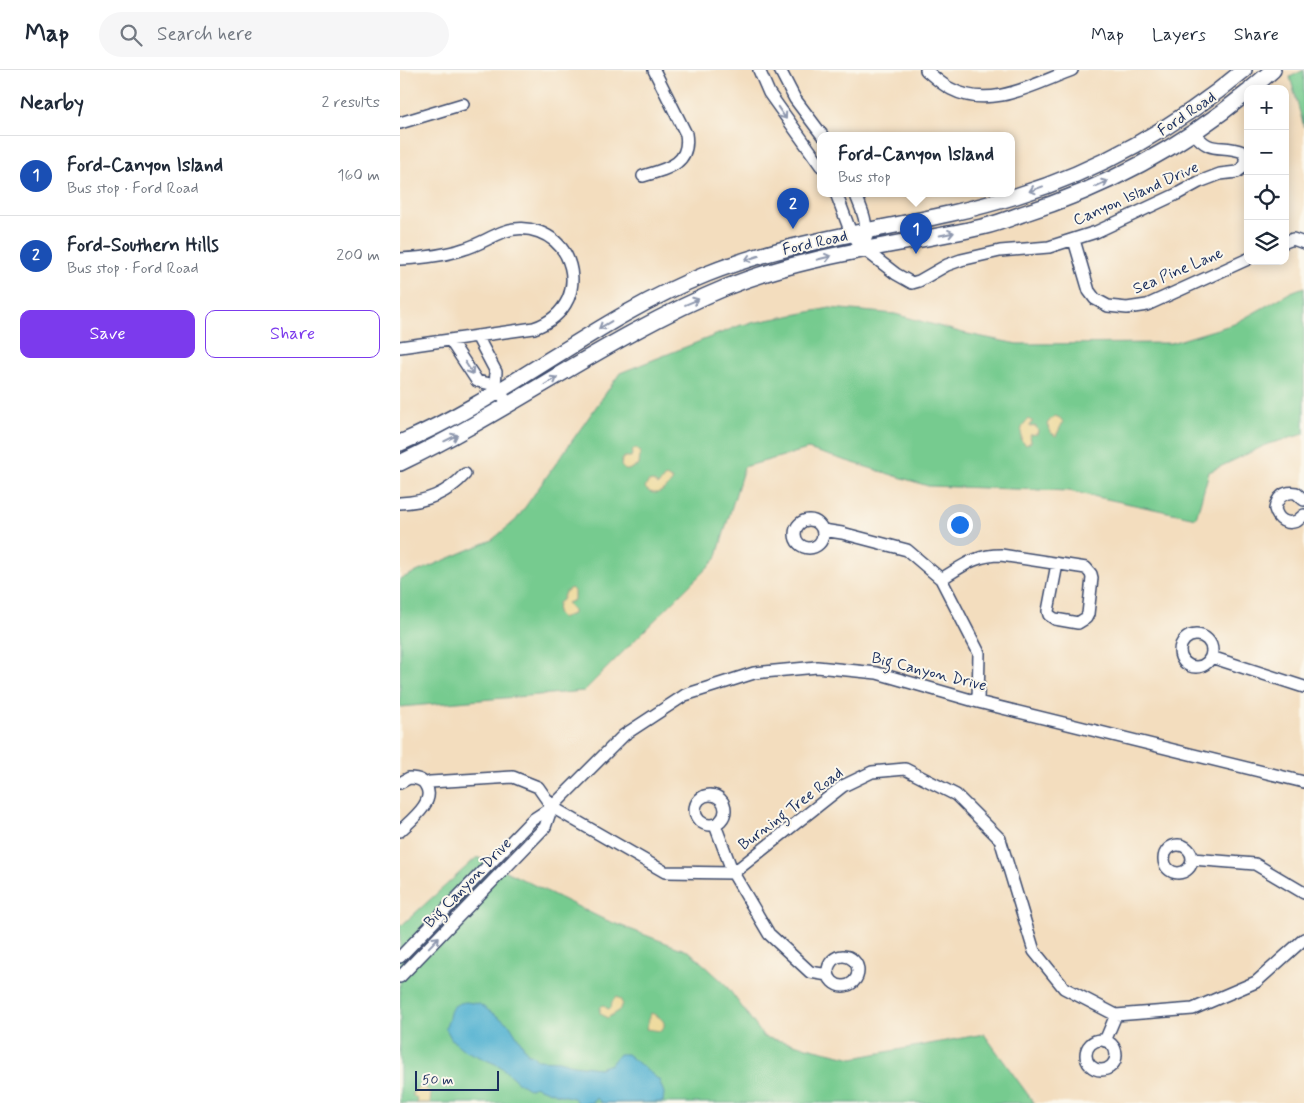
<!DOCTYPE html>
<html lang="en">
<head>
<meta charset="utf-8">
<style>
  :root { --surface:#fff; --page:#f6f6f7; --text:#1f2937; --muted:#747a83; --line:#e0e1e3; --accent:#7c3aed }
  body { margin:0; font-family:Mynerve,sans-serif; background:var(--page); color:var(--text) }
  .controls { position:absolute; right:15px; top:15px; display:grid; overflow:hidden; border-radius:10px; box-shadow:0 2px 12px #0003 }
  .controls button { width:45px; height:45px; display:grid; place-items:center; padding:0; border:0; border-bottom:1px solid var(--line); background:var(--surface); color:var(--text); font:25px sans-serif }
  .scale { position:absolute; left:15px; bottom:12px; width:84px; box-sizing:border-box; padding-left:5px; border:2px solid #1b2f5e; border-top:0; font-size:14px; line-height:18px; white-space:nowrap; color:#1b2f5e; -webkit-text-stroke:4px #fbf7ec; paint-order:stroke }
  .you { position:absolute; left:559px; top:454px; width:18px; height:18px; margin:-12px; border:4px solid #fff; border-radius:50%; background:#1a73e8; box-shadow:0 0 0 8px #1a73e833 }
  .badge { display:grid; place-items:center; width:32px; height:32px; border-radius:50%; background:var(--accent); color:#fff; font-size:16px; font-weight:700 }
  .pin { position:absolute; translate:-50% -41px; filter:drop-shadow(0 1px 2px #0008) }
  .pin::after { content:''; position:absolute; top:26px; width:18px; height:15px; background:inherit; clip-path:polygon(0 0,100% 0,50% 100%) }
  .popup { position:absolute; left:417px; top:62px; width:198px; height:65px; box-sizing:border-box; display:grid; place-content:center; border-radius:10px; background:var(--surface); filter:drop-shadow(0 1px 4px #0005); font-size:16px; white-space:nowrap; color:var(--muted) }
  .popup b { font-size:19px; color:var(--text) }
  .popup::after { content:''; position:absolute; left:50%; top:100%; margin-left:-10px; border:10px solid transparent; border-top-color:var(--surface) }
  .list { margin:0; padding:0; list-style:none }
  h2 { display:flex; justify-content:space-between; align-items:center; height:65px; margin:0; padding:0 20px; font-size:21px }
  h2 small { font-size:16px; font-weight:400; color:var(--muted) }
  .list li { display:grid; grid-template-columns:32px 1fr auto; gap:15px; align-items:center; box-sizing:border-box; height:80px; padding:0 20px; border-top:1px solid var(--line) }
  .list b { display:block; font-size:19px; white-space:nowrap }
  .list p { margin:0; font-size:16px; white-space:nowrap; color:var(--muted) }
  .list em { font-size:16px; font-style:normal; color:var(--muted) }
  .actions { display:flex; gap:10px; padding:15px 20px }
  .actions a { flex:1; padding:11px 0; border:1px solid var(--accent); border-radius:10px; text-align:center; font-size:18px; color:var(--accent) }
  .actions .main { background:var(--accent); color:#fff }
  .icon { flex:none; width:28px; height:28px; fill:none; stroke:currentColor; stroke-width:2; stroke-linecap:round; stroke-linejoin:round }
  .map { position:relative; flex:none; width:904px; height:1033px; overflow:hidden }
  header { display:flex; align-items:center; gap:30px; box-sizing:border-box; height:70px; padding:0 25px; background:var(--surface); border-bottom:1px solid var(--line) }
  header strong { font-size:24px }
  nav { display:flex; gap:28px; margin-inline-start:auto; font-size:18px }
  .search { width:350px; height:45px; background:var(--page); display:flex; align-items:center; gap:12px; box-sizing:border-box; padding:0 18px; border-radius:28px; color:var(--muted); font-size:19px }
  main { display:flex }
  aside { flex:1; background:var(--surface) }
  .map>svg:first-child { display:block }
</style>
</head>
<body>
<header>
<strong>Map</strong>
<div class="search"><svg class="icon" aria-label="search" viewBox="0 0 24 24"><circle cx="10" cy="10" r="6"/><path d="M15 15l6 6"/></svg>Search here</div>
<nav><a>Map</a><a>Layers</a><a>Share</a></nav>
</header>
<main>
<aside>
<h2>Nearby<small>2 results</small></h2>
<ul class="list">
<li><span class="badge" style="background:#1a4fb4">1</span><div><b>Ford-Canyon Island</b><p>Bus stop · Ford Road</p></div><em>160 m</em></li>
<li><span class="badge" style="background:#1a4fb4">2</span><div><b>Ford-Southern Hills</b><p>Bus stop · Ford Road</p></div><em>200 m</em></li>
</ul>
<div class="actions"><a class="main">Save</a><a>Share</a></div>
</aside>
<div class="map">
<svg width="904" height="1033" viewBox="0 0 904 1033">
  <rect width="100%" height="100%" fill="#fbf7ec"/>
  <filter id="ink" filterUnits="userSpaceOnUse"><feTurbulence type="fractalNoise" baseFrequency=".02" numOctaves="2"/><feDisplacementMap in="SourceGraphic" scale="10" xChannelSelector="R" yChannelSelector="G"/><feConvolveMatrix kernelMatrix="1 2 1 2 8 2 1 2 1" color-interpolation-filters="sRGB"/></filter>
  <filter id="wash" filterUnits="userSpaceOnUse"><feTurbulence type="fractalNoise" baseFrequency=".0096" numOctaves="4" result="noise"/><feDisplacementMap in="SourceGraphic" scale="20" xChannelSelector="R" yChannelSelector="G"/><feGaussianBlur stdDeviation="1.12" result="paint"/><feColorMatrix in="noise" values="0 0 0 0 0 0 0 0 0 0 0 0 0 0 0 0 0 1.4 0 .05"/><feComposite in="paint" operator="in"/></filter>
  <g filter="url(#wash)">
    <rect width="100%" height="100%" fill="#f3ddbe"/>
    <path fill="#76cb8f" stroke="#487d76" d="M904 0V57L890 7Z
      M904 217V364L868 374 809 402 796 448 669 421 528 416 408 379 344 397 316 489 184 621 0 637V509L92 470 116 450 220 303 341 255 430 238 495 244 563 263 617 274 771 273 834 254 891 222Z
      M77 787 203 849 290 882 325 914 364 967 453 988 584 964 634 1033H0V855H2Z"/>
    <path fill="#eeda9e" stroke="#84847e" d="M655 346 660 348 663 352 656 366 650 362 647 354 651 349Z
      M628 349 633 352 630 354V357L636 356 638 361 637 364 630 365 631 372 626 375 621 370C622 359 620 358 628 349Z
      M236 378 240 382 239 395 228 400H225L221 396 222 389 225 387H231L233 380Z
      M266 406 273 410C266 420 255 429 245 418L248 412 253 411 258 415Z
      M171 518 174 521V530L167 533 173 540V544L161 548 157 542 158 533 162 530 165 522Z
      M216 927 220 929 222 933 219 941 207 948 200 943V938L203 935 208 939 211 938 212 932Z
      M251 943C260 947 269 952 261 961L246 959Z
      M22 1015 31 1023 30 1033H16L17 1028 12 1025 13 1022Z"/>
    <path fill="#54b3d2" stroke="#387198" d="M66 932 79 934 110 955 128 984H131L137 990 159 991 173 995 199 998 211 994 219 984H227L259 1010 264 1023 263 1032 202 1033 196 1028 192 1031V1033H178L174 1028 156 1024 134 1016 129 1019 119 1013 100 996 64 980 52 970 45 957C53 948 44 935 66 932Z"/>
  </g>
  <g filter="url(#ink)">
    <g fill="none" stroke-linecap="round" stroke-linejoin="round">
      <g stroke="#3b496c" stroke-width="14">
        <path id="minor" d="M359 0 369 23 421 96
          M380 0 395 29 422 65
          M526 0C534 7 541 14 551 19 591 40 634 14 672 0
          M0 53 63 34
          M243 106C267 99 291 94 286 64L254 0
          M436 123 451 163 465 180 496 204 512 213 519 211 547 195 561 190 600 181 649 177 696 162 777 124 799 112 820 104 837 102 842 98 845 93V87L843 82C820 73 812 86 793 62
          M455 123C461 138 468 152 466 169
          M674 170 689 221 695 229 708 236 727 238 747 235 848 189
          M885 172 893 169 904 173
          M0 189C22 188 43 186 64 179 78 175 90 167 103 162 127 153 154 163 166 185 173 199 174 215 168 229 161 244 149 253 134 258L0 277
          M77 266 96 302 95 315
          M50 270 77 311 95 315 109 335
          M904 430 896 423C884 421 877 427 875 439 878 450 886 455 897 451L904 445
          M0 433C26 432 47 424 65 404
          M395 464a14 14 0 1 1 28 0a14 14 0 1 1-28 0Z
          M423 460 442 463 507 480 541 509 579 583 578 632
          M541 509C563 496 575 485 601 485L686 498 691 504 692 508 688 544 686 548 678 553 655 549 649 545 648 541 657 494
          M780 581a16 16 0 1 1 32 0a16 16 0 1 1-32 0Z
          M811 587 904 617
          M0 713 9 708C16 708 23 709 26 716 36 732 10 751 0 761
          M26 715 30 712 113 707 138 717 152 737 265 802 333 803 443 716 472 702 505 699 556 725 600 769 634 881 664 918 716 945 793 939 856 912 904 869
          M295 740a15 15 0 1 1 30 0a15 15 0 1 1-30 0Z
          M315 755 333 803 369 864 410 902 428 905
          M764 789a14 14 0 1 1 28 0a14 14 0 1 1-28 0Z
          M792 789 855 794 904 823
          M428 901a15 15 0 1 1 30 0a15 15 0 1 1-30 0Z
          M0 887 132 750 152 737 224 665 285 625 354 603 417 597 477 603 578 632 904 712
          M0 907 145 757 152 737
          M686 985a15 15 0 1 1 30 0a15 15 0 1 1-30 0Z
          M705 971 716 945"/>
      </g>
      <g stroke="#3b496c" stroke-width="18">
        <path id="major" d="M851 19 873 0
          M0 373C108 327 198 247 307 204 406 164 515 158 616 126 698 101 778 56 844 0
          M0 393C112 340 212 264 327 217 408 184 497 176 582 157 596 154 609 149 622 144 705 118 781 77 848 22"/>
      </g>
      <use href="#minor" stroke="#fff" stroke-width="11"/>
      <use href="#major" stroke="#fff" stroke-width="15"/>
    </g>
    <defs><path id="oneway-shaft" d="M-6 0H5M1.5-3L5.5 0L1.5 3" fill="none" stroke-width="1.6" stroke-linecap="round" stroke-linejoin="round" transform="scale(1.25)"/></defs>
    <g stroke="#8d97ae">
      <use href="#oneway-shaft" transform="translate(382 43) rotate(55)"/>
      <use href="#oneway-shaft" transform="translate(701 114) rotate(-24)"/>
      <use href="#oneway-shaft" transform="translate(636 119) rotate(160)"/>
      <use href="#oneway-shaft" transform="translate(547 164) rotate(-12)"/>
      <use href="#oneway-shaft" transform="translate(352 188) rotate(162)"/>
      <use href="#oneway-shaft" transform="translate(424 188) rotate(-13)"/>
      <use href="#oneway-shaft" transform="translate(292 232) rotate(-23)"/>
      <use href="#oneway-shaft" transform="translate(205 255) rotate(149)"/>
      <use href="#oneway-shaft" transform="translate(69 298) rotate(57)"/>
      <use href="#oneway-shaft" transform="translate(151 311) rotate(-30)"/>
      <use href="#oneway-shaft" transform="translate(51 368) rotate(-26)"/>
      <use href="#oneway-shaft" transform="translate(34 872) rotate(-46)"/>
    </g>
  </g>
  <g text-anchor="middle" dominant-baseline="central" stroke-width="4" stroke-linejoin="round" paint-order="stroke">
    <g font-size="16" fill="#1b2f5e" stroke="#fbf7ec">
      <text transform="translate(787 44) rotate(-34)">Ford Road</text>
      <text transform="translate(736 124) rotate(-24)">Canyon Island Drive</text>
      <text transform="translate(415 173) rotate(-13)">Ford Road</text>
      <text transform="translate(778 201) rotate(-23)">Sea Pine Lane</text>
      <text transform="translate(529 602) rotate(14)">Big Canyon Drive</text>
      <text transform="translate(391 739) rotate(-37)">Burning Tree Road</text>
      <text transform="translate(68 813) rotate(-46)">Big Canyon Drive</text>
    </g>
  </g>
</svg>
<div class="controls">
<button>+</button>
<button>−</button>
<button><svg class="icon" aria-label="locate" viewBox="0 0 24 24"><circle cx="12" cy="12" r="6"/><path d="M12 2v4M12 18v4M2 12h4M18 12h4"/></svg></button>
<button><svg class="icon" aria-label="layers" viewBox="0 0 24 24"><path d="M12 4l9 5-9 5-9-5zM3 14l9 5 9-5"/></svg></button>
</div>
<div class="scale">50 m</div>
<div class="you"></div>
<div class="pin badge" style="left:516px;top:184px;background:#1a4fb4">1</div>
<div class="popup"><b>Ford-Canyon Island</b>Bus stop</div>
<div class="pin badge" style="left:393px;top:159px;background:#1a4fb4">2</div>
</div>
</main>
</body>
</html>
